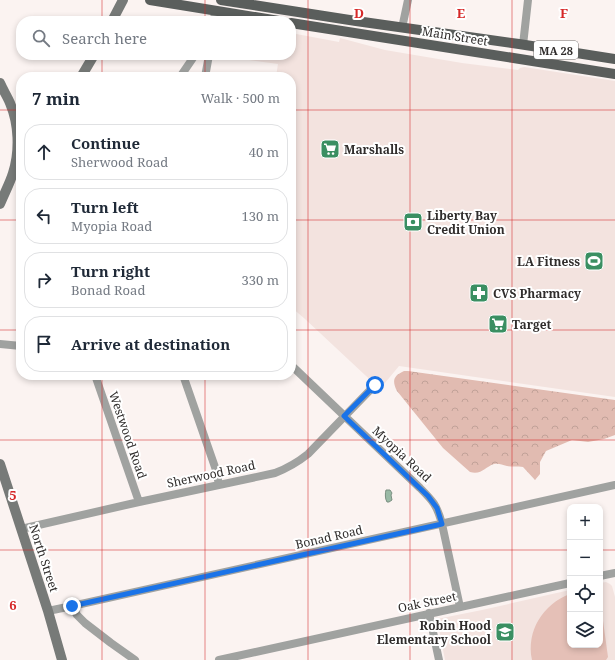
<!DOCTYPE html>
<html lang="en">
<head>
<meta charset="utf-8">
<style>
  :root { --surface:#fff; --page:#f2f2f3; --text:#1f2937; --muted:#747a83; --line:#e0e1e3 }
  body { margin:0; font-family:"Noto Serif",serif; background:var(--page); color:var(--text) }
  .controls { position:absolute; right:12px; bottom:12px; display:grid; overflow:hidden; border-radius:8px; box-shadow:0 2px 6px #0003 }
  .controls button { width:36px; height:36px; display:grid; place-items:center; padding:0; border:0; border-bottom:1px solid var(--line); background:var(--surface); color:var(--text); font:20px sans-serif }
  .stop { position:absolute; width:12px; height:12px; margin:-9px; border:3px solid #1a73e8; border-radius:50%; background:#fff }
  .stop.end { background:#1a73e8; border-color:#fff; box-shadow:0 1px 4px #0008 }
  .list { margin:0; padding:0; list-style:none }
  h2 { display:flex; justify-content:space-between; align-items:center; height:52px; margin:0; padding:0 16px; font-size:17px }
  h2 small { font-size:13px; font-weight:400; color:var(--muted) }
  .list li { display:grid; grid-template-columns:26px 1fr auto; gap:12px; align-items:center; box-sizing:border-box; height:56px; margin:0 8px 8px; padding:0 8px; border:1px solid var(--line); border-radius:16px }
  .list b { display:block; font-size:15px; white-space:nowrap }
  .list p { margin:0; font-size:13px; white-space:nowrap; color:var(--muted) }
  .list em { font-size:13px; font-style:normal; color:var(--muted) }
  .icon { flex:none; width:22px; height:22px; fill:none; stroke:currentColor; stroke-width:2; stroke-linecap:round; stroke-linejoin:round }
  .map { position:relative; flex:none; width:615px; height:660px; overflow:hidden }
  .search { position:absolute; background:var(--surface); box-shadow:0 2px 6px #0003; left:16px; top:16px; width:280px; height:44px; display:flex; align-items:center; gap:10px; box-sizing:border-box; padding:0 14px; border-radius:16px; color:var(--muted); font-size:15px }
  .panel { position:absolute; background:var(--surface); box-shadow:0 2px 6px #0003; left:16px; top:72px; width:280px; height:308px; border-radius:16px }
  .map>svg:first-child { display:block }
</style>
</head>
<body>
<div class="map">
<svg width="615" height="660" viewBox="0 0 615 660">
  <defs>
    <pattern id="forest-crowns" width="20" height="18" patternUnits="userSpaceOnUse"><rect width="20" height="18" fill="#e1bbb1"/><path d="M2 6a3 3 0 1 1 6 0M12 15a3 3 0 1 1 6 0" fill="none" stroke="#c1a198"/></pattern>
  </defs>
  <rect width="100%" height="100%" fill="#fbf3f1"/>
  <path fill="#f3e3df" d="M291 33 339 42 340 38 385 50 462 63 518 70 520 68 524 67 615 81V397L399 366 380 389 305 319 291 307V77H276L278 64 220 56 291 55Z
    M606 582 610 584 612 586 615 597V660H445L437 619 482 610 570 590V645H600V583Z"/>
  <path fill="#e5c0b7" d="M570 594V645H600V599L608 657 606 660H532C526 631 543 604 570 594Z"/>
  <path fill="url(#forest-crowns)" d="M404 371H408L615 400V435L604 439 588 442 572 440 546 451 540 462V474L535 480 523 467C518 466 511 467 507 466 502 465 499 463 494 464 485 467 482 475 470 472L443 448 397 391C392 381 393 376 404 371Z"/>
  <path fill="#99b9a5" stroke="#7a8f81" d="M386 490H390L392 493 391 495 392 500 389 502H387C385 499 385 493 386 490Z"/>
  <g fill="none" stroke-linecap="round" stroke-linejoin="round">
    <path stroke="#a0a2a0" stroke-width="8" d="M214 21 215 10
      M402 28 408 0
      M523 45 528 0
      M180 77 195 55
      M205 77 209 55
      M0 344 21 346
      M291 365 420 488C433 501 437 505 442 524L460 607
      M95 375 139 502
      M183 375 216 470 219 485
      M21 529 139 502 275 473C288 468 298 462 308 454L375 385
      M600 576 615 573
      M72 606 77 615 85 623 111 643 135 660
      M48 611 72 606 615 485
      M429 613 439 660
      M219 660 570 583"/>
    <path stroke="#777a78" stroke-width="10" d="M112 21 123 0
      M81 77 94 55
      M0 83C3 90 7 96 10 103 19 124 20 151 13 173 10 183 4 194 0 204
      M0 464 48 611 62 660"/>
    <path stroke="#5a5e5c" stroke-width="10" d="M150 0 279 21
      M221 0 356 21 519 44 615 59
      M291 23 615 74"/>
  </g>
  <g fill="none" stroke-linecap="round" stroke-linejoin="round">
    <path stroke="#1a73e8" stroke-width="5" d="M72 606 442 524 437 508 428 496 344 416 375 385"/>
  </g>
  <path fill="none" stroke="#d62828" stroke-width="1" stroke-opacity="0.55" d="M102 0V21M205 0V21M308 0V660M410 0V660M512 0V660M102 55V77M205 55V77M0 110H21M291 110H615M0 220H21M291 220H615M0 330H21M291 330H615M102 375V660M205 375V660M0 440H615M0 550H570M600 550H615"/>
  <defs>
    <g id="supermarket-square" transform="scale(1)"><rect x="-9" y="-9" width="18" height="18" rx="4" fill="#3a8f62" stroke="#fff"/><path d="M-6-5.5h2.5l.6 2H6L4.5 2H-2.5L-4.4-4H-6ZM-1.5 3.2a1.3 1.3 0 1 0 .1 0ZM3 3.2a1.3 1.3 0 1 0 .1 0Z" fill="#fff"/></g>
    <g id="bank-square" transform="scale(1)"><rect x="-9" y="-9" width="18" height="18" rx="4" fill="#3a8f62" stroke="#fff"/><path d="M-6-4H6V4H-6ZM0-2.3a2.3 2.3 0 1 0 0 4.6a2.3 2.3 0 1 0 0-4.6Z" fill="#fff"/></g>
    <g id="stadium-square" transform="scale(1)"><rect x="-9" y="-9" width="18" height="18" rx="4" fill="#3a8f62" stroke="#fff"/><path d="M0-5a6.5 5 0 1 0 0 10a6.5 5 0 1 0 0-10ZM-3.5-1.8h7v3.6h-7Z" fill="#fff"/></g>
    <g id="pharmacy-square" transform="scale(1)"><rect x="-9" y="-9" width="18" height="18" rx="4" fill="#3a8f62" stroke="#fff"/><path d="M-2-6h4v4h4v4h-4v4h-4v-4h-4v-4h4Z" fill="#fff"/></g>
    <g id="school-square" transform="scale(1)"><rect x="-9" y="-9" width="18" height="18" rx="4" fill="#3a8f62" stroke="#fff"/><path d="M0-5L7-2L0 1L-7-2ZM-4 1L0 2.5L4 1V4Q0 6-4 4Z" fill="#fff"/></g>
  </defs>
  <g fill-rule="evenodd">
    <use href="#supermarket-square" x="330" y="149"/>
    <use href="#bank-square" x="413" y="222"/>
    <use href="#stadium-square" x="594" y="261"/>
    <use href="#pharmacy-square" x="479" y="293"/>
    <use href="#supermarket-square" x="498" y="324"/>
    <use href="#school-square" x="505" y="632"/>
  </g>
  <g text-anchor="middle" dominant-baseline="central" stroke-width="4" stroke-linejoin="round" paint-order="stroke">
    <rect fill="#fff" stroke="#6e6c6b" stroke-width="1" x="534" y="41" width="44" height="18" rx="3"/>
    <g font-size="11" font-weight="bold" fill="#302d2c">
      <text x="556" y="50">MA 28</text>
    </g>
    <g font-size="12" fill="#302d2c" stroke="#fff">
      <text transform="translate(455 36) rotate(9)">Main Street</text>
      <text transform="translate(128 435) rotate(71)">Westwood Road</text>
      <text transform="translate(402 454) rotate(43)">Myopia Road</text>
      <text transform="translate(211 474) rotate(-12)">Sherwood Road</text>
      <text transform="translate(329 537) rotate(-13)">Bonad Road</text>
      <text transform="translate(44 558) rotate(72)">North Street</text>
      <text transform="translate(427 602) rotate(-12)">Oak Street</text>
    </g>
    <g font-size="12" font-weight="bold" fill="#302d2c" stroke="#fff" text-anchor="start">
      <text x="344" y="149">Marshalls</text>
      <text x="427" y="215">Liberty Bay<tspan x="427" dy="14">Credit Union</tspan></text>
      <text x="580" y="261" text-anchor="end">LA Fitness</text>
      <text x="493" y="293">CVS Pharmacy</text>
      <text x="512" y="324">Target</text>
      <text x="491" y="625" text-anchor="end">Robin Hood<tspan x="491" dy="14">Elementary School</tspan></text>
    </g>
  </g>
  <g font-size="13" text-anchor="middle" font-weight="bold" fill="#d62828" stroke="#fff" stroke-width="4" stroke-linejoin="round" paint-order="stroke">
    <text x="359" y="18">D</text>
    <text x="461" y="18">E</text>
    <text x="564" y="18">F</text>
    <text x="13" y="500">5</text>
    <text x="13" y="610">6</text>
  </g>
</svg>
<div class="controls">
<button>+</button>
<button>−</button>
<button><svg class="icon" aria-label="locate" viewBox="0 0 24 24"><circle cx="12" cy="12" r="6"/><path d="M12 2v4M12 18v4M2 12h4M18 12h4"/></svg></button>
<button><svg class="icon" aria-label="layers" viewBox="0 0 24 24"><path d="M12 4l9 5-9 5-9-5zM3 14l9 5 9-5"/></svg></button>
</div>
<div class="stop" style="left:375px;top:385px"></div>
<div class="stop end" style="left:72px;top:606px"></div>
<div class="search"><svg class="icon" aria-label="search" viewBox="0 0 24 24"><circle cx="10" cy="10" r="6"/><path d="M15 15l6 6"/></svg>Search here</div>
<section class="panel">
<h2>7 min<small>Walk · 500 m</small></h2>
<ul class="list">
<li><svg class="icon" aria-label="ahead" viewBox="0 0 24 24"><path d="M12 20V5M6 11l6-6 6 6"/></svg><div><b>Continue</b><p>Sherwood Road</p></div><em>40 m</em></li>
<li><svg class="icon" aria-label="left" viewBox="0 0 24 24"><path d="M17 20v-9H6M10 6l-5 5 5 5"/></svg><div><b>Turn left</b><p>Myopia Road</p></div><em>130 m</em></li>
<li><svg class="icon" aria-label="right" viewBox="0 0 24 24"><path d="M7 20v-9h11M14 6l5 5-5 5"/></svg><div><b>Turn right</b><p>Bonad Road</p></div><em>330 m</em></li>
<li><svg class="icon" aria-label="arrive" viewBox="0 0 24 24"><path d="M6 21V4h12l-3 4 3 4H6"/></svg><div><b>Arrive at destination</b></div></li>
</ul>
</section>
</div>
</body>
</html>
